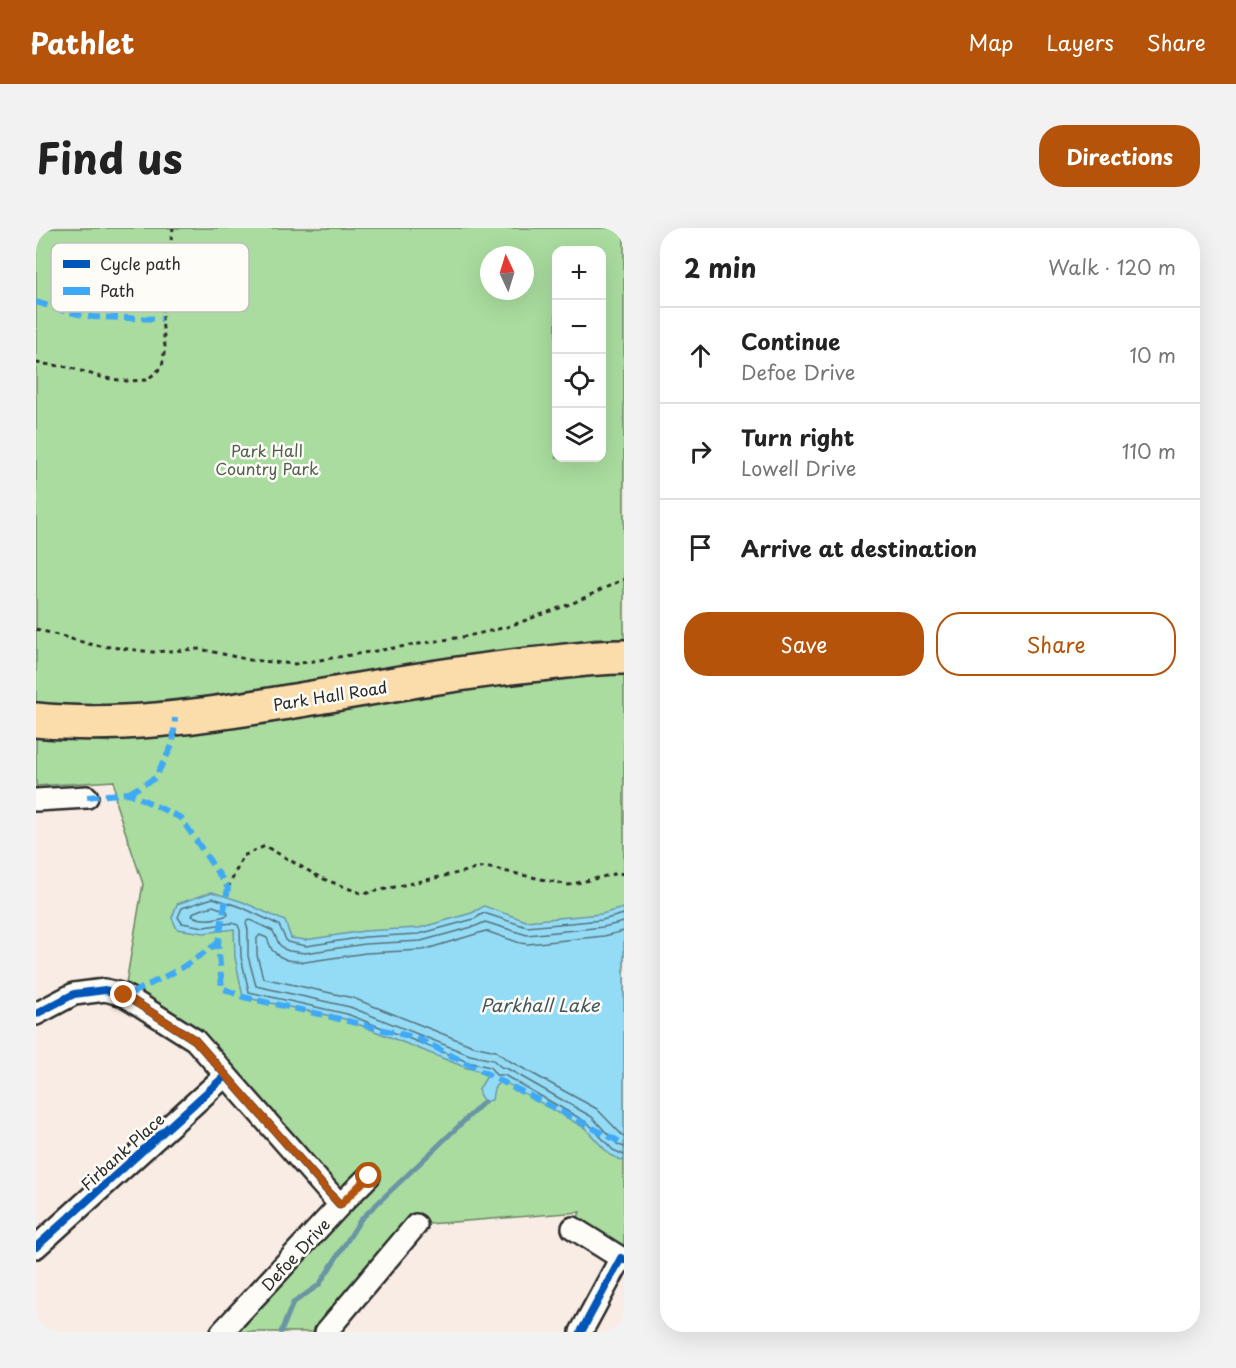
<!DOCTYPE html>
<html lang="en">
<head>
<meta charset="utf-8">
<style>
  :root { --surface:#fff; --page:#f2f2f2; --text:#222; --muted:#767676; --line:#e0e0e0; --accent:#b45309 }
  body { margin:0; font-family:"Playpen Sans",sans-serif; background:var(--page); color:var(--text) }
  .controls { position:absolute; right:18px; top:18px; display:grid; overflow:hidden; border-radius:12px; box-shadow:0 6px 24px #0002 }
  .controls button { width:54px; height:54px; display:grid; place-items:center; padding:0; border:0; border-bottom:2px solid var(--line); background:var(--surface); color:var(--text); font:30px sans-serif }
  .compass { position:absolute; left:444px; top:18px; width:54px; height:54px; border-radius:50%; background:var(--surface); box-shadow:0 6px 24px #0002; rotate:356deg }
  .stop { position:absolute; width:18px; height:18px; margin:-14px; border:4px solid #b45309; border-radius:50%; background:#fff }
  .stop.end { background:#b45309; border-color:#fff; box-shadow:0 2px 6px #0008 }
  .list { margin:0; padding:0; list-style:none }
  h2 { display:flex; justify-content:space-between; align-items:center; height:78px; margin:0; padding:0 24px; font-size:26px }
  h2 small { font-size:20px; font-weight:400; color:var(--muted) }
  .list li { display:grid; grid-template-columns:39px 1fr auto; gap:18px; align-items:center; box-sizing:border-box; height:96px; padding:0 24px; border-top:2px solid var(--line) }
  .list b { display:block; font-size:22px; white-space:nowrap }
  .list p { margin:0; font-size:20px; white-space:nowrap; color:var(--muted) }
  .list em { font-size:20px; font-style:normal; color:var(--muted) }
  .actions { display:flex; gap:12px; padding:18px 24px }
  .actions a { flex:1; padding:14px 0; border:2px solid var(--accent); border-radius:24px; text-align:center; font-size:21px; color:var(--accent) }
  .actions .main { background:var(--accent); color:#fff }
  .icon { flex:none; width:33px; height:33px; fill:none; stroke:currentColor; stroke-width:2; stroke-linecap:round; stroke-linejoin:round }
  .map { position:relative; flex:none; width:588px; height:1104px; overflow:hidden; border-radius:24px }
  header { display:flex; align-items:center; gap:36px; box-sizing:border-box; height:84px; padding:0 30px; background:var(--accent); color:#fff }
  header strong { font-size:28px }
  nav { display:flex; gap:33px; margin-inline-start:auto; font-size:21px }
  .intro { display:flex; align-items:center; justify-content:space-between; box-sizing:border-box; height:144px; padding:0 36px }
  h1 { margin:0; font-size:42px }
  .button { padding:15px 27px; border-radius:24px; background:var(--accent); color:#fff; font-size:21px; font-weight:700 }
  main { display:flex; gap:36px; padding:0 36px }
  aside { flex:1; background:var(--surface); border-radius:24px; box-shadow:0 6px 24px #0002 }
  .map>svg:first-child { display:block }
</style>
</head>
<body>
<header>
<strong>Pathlet</strong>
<nav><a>Map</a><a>Layers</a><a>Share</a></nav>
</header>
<div class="intro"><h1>Find us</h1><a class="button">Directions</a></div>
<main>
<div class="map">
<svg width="588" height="1104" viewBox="0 0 588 1104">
  <rect width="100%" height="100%" fill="#f8ece4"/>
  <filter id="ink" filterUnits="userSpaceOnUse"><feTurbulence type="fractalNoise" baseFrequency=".0167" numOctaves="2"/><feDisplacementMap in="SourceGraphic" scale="12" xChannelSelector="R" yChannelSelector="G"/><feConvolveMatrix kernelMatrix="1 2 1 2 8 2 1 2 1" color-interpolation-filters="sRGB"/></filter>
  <g filter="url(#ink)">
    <path fill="#a9dc9e" stroke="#6a8464" stroke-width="1.5" fill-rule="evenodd" d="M0 0H588V411H560L393 436 179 476 53 481 0 479ZM520 22H566V230H520ZM453 27H489V63H453Z
      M588 429V1025L540 994 544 984 380 997 290 1104H186L305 977 159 812 88 767 107 656 80 576 78 553 0 558V507L74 514 73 494Z"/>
    <path fill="#94dcf6" stroke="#6a95a5" stroke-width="1.5" d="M176 664 207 674 249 693 255 710 269 712 328 703 383 700 436 685 448 678 490 693 565 686 588 680V933L574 927 549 900 465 852 458 860 456 872 448 874 443 866V861L453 845 431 840 309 791 207 769 199 729 198 701 168 705 141 701 136 690 141 676Z"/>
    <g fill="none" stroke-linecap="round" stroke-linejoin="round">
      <path stroke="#55727c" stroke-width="1.5" d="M177 678 191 683 192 687C181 691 167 693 156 688L158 684Z
        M588 686 566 692 491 699 448 685 438 691 383 706 329 709 270 718 251 714 243 697 205 679 177 670 146 680 142 689 146 695 168 699 196 695 202 697 204 702 205 729 213 764 311 786 432 834 454 839 460 847H468L552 895 577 922 588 927
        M588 694 567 699 491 707 449 694 440 698 385 713 329 716 269 725 253 723 248 721 243 716 237 703 214 692 211 693 210 695 212 702V728L220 758 314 779 434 827 457 832 465 839 472 841 556 889 581 916 588 919
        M588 703 568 708 492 716 484 715 450 703 387 722 330 725 269 734 251 732 243 728 236 722 231 710 224 707 221 710V727L227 750 317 770 437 818 460 823 470 831 561 881 588 909"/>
      <path stroke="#6a95a5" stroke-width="5" d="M245 1104 257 1075 283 1057 325 991 448 874"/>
      <g stroke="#2b2b2b" stroke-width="26">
        <path id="minor" d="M0 572 51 569
          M0 786 38 766 69 762 88 767 159 812 304 977
          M537 1000 588 1032
          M0 1019 190 847
          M186 1104 304 977 333 948
          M290 1104 380 997
          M545 1104 585 1030"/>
      </g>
      <g stroke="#2b2b2b" stroke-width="38">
        <path id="primary" d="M0 492C80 500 161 489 240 476 324 462 408 446 493 437 524 434 557 429 588 429"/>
      </g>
      <path stroke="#2b2b2b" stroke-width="3" stroke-dasharray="4.5 4.5" stroke-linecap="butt" d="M0 135 32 139 68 150 91 153 111 152 126 139 129 119 126 91 130 43 137 0
        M0 401 57 417 117 424 164 421 214 432 259 436 432 408 471 399 537 375 588 351
        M192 660 207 628 229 618 285 650 327 666 449 639 533 657 582 645 588 646"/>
      <use href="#minor" stroke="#fdfcf7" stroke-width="21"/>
      <use href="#primary" stroke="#faddab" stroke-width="33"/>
      <path stroke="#3fa9f5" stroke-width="6" stroke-dasharray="12 6" stroke-linecap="butt" d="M0 74 28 83 57 89 126 91
        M93 565 119 550 137 516 139 490
        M51 569 93 565 145 590 192 660 182 715 186 760 207 769 283 786 381 810 588 916
        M96 765 144 741 182 715"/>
      <g stroke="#fdfcf7" stroke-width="11">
        <path id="cycleway" d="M0 786 38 766 69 762 88 767 159 812 304 977
          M0 1019 190 847
          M545 1104 585 1030 588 1032"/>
      </g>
      <use href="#cycleway" stroke="#0057b8" stroke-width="8"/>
    </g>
  </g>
  <g fill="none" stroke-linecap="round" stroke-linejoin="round" filter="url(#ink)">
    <path stroke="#b45309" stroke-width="8" d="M88 767 159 812 304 977 333 948"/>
  </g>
  <g text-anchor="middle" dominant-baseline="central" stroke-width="5" stroke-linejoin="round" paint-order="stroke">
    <g font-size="16" fill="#51604e" stroke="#fdfcf7">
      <text x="231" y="222">Park Hall<tspan x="231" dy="18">Country Park</tspan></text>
    </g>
    <g font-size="16" fill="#2b2b2b" stroke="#fdfcf7">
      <text transform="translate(294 467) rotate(-9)">Park Hall Road</text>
      <text transform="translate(86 923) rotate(-42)">Firbank Place</text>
      <text transform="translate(259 1026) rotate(-47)">Defoe Drive</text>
    </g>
    <g font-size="18" font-style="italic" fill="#45575e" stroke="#fdfcf7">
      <text x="504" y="776">Parkhall Lake</text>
    </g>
  </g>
  <rect x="15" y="15" width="198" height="69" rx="9" fill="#fdfcf7" stroke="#bebdba" stroke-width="1.5"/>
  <rect x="27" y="32" width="27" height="8" fill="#0057b8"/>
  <rect x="27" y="59" width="27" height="8" fill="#3fa9f5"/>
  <g font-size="16" fill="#2b2b2b">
    <text x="64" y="42">Cycle path</text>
    <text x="64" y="69">Path</text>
  </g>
</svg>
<div class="controls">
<button>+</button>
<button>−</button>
<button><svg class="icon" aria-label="locate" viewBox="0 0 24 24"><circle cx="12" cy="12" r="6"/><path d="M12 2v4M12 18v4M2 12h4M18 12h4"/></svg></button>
<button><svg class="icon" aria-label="layers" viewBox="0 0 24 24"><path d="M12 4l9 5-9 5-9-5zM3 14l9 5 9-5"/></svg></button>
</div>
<svg class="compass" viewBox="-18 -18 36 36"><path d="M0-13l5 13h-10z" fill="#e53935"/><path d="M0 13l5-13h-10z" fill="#767676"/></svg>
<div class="stop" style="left:333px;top:948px"></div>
<div class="stop end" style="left:88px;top:767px"></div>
</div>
<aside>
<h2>2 min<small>Walk · 120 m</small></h2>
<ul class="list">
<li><svg class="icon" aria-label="ahead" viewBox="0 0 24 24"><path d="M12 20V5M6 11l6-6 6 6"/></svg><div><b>Continue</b><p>Defoe Drive</p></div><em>10 m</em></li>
<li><svg class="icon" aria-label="right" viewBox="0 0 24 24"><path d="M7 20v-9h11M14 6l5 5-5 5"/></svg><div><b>Turn right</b><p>Lowell Drive</p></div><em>110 m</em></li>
<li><svg class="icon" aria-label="arrive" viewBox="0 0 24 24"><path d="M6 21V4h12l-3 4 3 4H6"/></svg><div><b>Arrive at destination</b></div></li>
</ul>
<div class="actions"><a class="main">Save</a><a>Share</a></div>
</aside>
</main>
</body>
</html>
